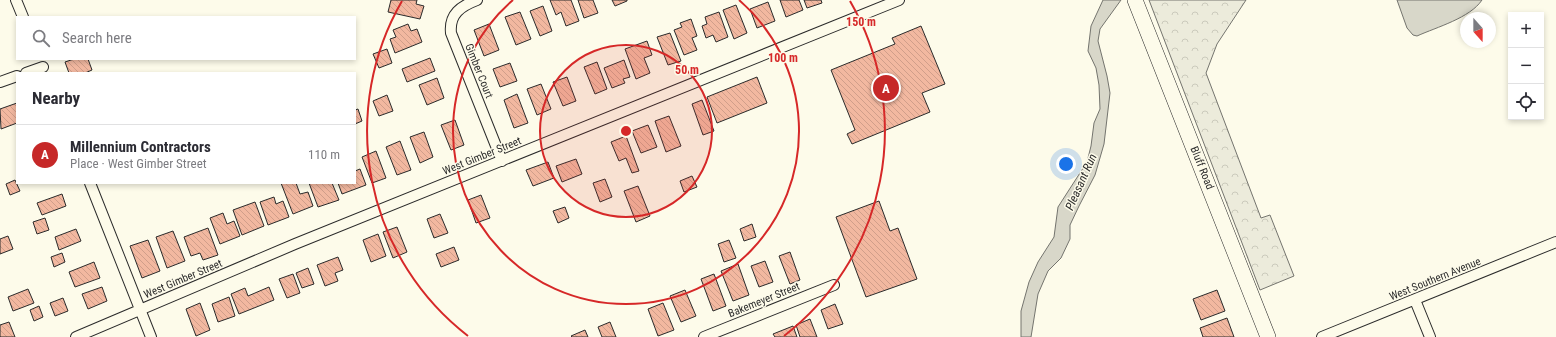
<!DOCTYPE html>
<html lang="en">
<head>
<meta charset="utf-8">
<style>
  :root { --surface:#fff; --page:#f7f7f7; --text:#2b2b33; --muted:#7c7c81; --line:#e1e1e2; --accent:#c62828 }
  body { margin:0; font-family:"Roboto Condensed",sans-serif; background:var(--page); color:var(--text) }
  .controls { position:absolute; right:12px; top:12px; display:grid; overflow:hidden; border-radius:0px; box-shadow:0 2px 6px #0003 }
  .controls button { width:36px; height:36px; display:grid; place-items:center; padding:0; border:0; border-bottom:1px solid var(--line); background:var(--surface); color:var(--text); font:20px sans-serif }
  .compass { position:absolute; left:1460px; top:12px; width:36px; height:36px; border-radius:50%; background:var(--surface); box-shadow:0 2px 6px #0003; rotate:159deg }
  .you { position:absolute; left:1066px; top:164px; width:14px; height:14px; margin:-10px; border:3px solid #fff; border-radius:50%; background:#1a73e8; box-shadow:0 0 0 6px #1a73e833 }
  .badge { display:grid; place-items:center; width:26px; height:26px; border-radius:50%; background:var(--accent); color:#fff; font-size:13px; font-weight:700 }
  .pin { position:absolute; translate:-50% -50%; border:2px solid #fff; box-shadow:0 1px 4px #0006 }
  .list { margin:0; padding:0; list-style:none }
  h2 { display:flex; justify-content:space-between; align-items:center; height:52px; margin:0; padding:0 16px; font-size:17px }
  h2 small { font-size:13px; font-weight:400; color:var(--muted) }
  .list li { display:grid; grid-template-columns:26px 1fr auto; gap:12px; align-items:center; box-sizing:border-box; height:60px; padding:0 16px; border-top:1px solid var(--line) }
  .list b { display:block; font-size:15px; white-space:nowrap }
  .list p { margin:0; font-size:13px; white-space:nowrap; color:var(--muted) }
  .list em { font-size:13px; font-style:normal; color:var(--muted) }
  .icon { flex:none; width:22px; height:22px; fill:none; stroke:currentColor; stroke-width:2; stroke-linecap:round; stroke-linejoin:round }
  .map { position:relative; flex:none; width:1556px; height:337px; overflow:hidden }
  .search { position:absolute; background:var(--surface); box-shadow:0 2px 6px #0003; left:16px; top:16px; width:340px; height:44px; display:flex; align-items:center; gap:10px; box-sizing:border-box; padding:0 14px; border-radius:0px; color:var(--muted); font-size:15px }
  .panel { position:absolute; background:var(--surface); box-shadow:0 2px 6px #0003; left:16px; top:72px; width:340px; height:112px; border-radius:0px }
  .map>svg:first-child { display:block }
</style>
</head>
<body>
<div class="map">
<svg width="1556" height="337" viewBox="0 0 1556 337">
  <defs>
    <pattern id="forest-crowns" width="20" height="18" patternUnits="userSpaceOnUse"><rect width="20" height="18" fill="#ecebdb"/><path d="M2 6a3 3 0 1 1 6 0M12 15a3 3 0 1 1 6 0" fill="none" stroke="#cbcabc"/></pattern>
    <pattern id="building-back-hatch" width="6" height="6" patternUnits="userSpaceOnUse"><rect width="6" height="6" fill="#f2b8a0"/><path d="M-1 5l2 2M0 0l6 6M5-1l2 2" fill="none" stroke="#d09e8a"/></pattern>
  </defs>
  <rect width="100%" height="100%" fill="#fdfbea"/>
  <path fill="url(#forest-crowns)" stroke="#74746e" d="M1149 0H1246L1217 44 1206 73 1261 218 1270 215 1294 276 1260 290Z"/>
  <path fill="#d8d7c9" stroke="#74746e" d="M1103 0H1121L1100 29 1098 41 1107 76 1110 93 1104 144 1095 175 1079 206 1070 225V239L1061 258 1048 271 1038 294 1031 337H1021V311L1029 282 1038 262 1054 237 1058 207 1087 162 1091 146 1094 123 1100 109 1099 85 1096 68 1088 51 1091 26Z
    M1397 0H1482C1470 18 1437 27 1417 36L1413 35 1407 28Z"/>
  <path fill="url(#building-back-hatch)" stroke="#2b2b2b" d="M391 0H417L416 4 424 6 420 19 388 12Z
    M550 0H571L579 21 566 26 561 12 556 15Z
    M578 0H593L598 13 584 18Z
    M612 0H627V1L615 6Z
    M780 0H799L803 10 786 17Z
    M804 0H821L822 3 807 8Z
    M768 2 775 21 757 28 750 9Z
    M736 5 747 33 734 39 723 10Z
    M543 6 552 31 540 36 530 11Z
    M520 12 531 39 516 45 505 17Z
    M719 12 728 37 716 42 713 35 706 38 702 26 707 24 705 17Z
    M691 19 697 36 692 38 697 50 684 55 674 30 682 27 680 23Z
    M408 24 411 31 417 29 422 42 395 53 390 39 396 37 393 30Z
    M489 24 499 50 484 56 474 30Z
    M921 26 945 84 922 93 930 112 852 144 847 134 855 130 831 70 895 44 892 38Z
    M670 33 681 61 668 65 657 37Z
    M647 41 652 55 644 58 650 73 636 79 625 49Z
    M387 49 392 63 379 68 373 54Z
    M430 58 435 71 407 82 402 69Z
    M74 59H88L92 70 85 73H69L65 62Z
    M624 60 630 77 623 79 625 83 612 88 604 68Z
    M597 62 607 89 595 94 584 67Z
    M510 63 517 81 500 87 493 69Z
    M567 77 576 101 563 106 553 82Z
    M757 77 767 103 717 123 707 97Z
    M437 78 444 98 427 105 419 85Z
    M541 84 551 109 537 115 527 89Z
    M517 94 528 123 514 128 504 100Z
    M387 95 393 111 379 116 373 101Z
    M702 100 714 131 703 135 692 104Z
    M17 103V123L1 129 0 109Z
    M358 109 362 121 355 124V110Z
    M669 116 681 146 666 152 655 121Z
    M455 120 464 145 451 150 441 125Z
    M648 125 657 147 641 153 632 131Z
    M424 132 433 157 420 163 410 137Z
    M626 136 639 171 632 173 626 158 619 161 611 142Z
    M400 141 411 170 397 175 386 147Z
    M376 151 386 178 372 183 362 157Z
    M576 159 582 174 562 182 556 166Z
    M548 162 554 178 533 186 526 170Z
    M360 169 366 185 342 194 338 183H355V171Z
    M692 176 697 187 684 192 680 181Z
    M605 179 612 197 600 202 593 183Z
    M15 180 20 191 10 195 6 184Z
    M281 183H296L300 194 308 192 313 206 293 214Z
    M309 183H332L339 200 318 207Z
    M638 186 650 216 636 222 624 191Z
    M62 194 66 206 42 215 37 203Z
    M481 195 490 218 476 223 468 200Z
    M274 197 276 204 283 201 289 217 268 225 260 202Z
    M879 201 890 231 898 228 917 279 866 297 836 217Z
    M255 202 264 226 242 235 233 210Z
    M565 207 569 218 558 223 553 211Z
    M223 213 227 224 234 221 240 236 220 244 210 218Z
    M440 214 448 233 434 238 427 219Z
    M45 218 49 230 37 234 33 222Z
    M752 224 756 237 744 241 740 229Z
    M397 227 407 252 393 258 383 232Z
    M208 228 218 255 203 260 200 253 191 256 184 237Z
    M76 229 81 241 59 250 55 237Z
    M173 231 185 261 167 268 156 237Z
    M378 234 386 256 371 262 363 240Z
    M8 236 13 249 0 254V239Z
    M148 240 160 271 142 278 130 246Z
    M729 240 736 258 724 262 718 244Z
    M454 247 459 260 441 267 436 254Z
    M790 252 800 280 790 284 779 256Z
    M62 253 65 262 54 267 51 257Z
    M338 257 343 270 335 273 338 281 325 286 317 265Z
    M765 261 773 282 759 287 751 266Z
    M94 262 100 278 75 287 69 272Z
    M738 264 749 295 733 301 721 271Z
    M308 268 314 284 302 288 296 273Z
    M293 274 300 293 287 298 279 279Z
    M714 274 726 306 713 311 701 279Z
    M102 287 107 301 88 309 82 294Z
    M269 287 274 300 239 314 231 294 245 288 248 296Z
    M28 289 34 303 13 311 8 297Z
    M685 290 696 316 681 322 670 296Z
    M1217 290 1225 311 1201 320 1193 299Z
    M229 297 235 316 218 322 212 304Z
    M63 298 68 311 55 316 50 303Z
    M200 303 210 330 196 336 186 309Z
    M663 303 674 330 658 336 648 309Z
    M835 304 843 324 828 329 821 310Z
    M39 306 43 317 34 321 30 310Z
    M1227 318 1234 337H1203L1200 328Z
    M810 319 817 337H800L796 325Z
    M9 322 15 337H0V325Z
    M610 322 616 337H602L598 327Z
    M793 326 797 337H775L773 334Z
    M585 330 588 337H572L571 336Z"/>
  <g fill="none" stroke-linecap="round" stroke-linejoin="round">
    <g stroke="#2b2b2b" stroke-width="12">
      <path id="street" d="M16 0 23 17
        M477 0C461 6 449 14 451 33L502 161
        M26 73 43 67
        M0 82 17 76
        M90 183 151 337
        M1415 300 1430 337
        M76 337 295 244 899 0
        M704 337 834 285
        M1322 337 1556 242"/>
    </g>
    <g stroke="#2b2b2b" stroke-width="16">
      <path id="secondary" d="M1135 0 1268 337"/>
    </g>
    <use href="#street" stroke="#fdfbea" stroke-width="10"/>
    <use href="#secondary" stroke="#fdfbea" stroke-width="15"/>
  </g>
  <circle cx="626" cy="131" r="86" fill="#d62828" fill-opacity=".12"/>
  <g fill="none" stroke="#d62828" stroke-width="2">
    <circle cx="626" cy="131" r="86"/>
    <path d="M739 0A173 173 0 1 1 513 0"/>
    <path d="M468 336A259 259 0 0 1 402 1M850 1A259 259 0 0 1 784 336"/>
  </g>
  <g text-anchor="middle" dominant-baseline="central" stroke-width="3" stroke-linejoin="round" paint-order="stroke">
    <g font-size="11" fill="#2b2b2b" stroke="#fdfbea">
      <text transform="translate(479 71) rotate(68)">Gimber Court</text>
      <text transform="translate(482 156) rotate(-22)">West Gimber Street</text>
      <text transform="translate(1202 168) rotate(68)">Bluff Road</text>
      <text transform="translate(183 279) rotate(-23)">West Gimber Street</text>
      <text transform="translate(1435 279) rotate(-22)">West Southern Avenue</text>
      <text transform="translate(764 300) rotate(-22)">Bakemeyer Street</text>
    </g>
    <g font-size="12" font-style="italic" fill="#2b2b2b" stroke="#fdfbea">
      <text transform="translate(1081 182) rotate(-66)">Pleasant Run</text>
    </g>
  </g>
  <circle cx="626" cy="131" r="6" fill="#d62828" stroke="#fdfbea" stroke-width="2"/>
  <g font-size="12" text-anchor="middle" font-weight="bold" fill="#d62828" stroke="#fdfbea" stroke-width="3" stroke-linejoin="round" paint-order="stroke">
    <text x="861" y="26">150 m</text>
    <text x="783" y="62">100 m</text>
    <text x="687" y="74">50 m</text>
  </g>
</svg>
<div class="controls">
<button>+</button>
<button>−</button>
<button><svg class="icon" aria-label="locate" viewBox="0 0 24 24"><circle cx="12" cy="12" r="6"/><path d="M12 2v4M12 18v4M2 12h4M18 12h4"/></svg></button>
</div>
<svg class="compass" viewBox="-18 -18 36 36"><path d="M0-13l5 13h-10z" fill="#e53935"/><path d="M0 13l5-13h-10z" fill="#7c7c81"/></svg>
<div class="you"></div>
<div class="pin badge" style="left:886px;top:88px">A</div>
<div class="search"><svg class="icon" aria-label="search" viewBox="0 0 24 24"><circle cx="10" cy="10" r="6"/><path d="M15 15l6 6"/></svg>Search here</div>
<section class="panel">
<h2>Nearby<small></small></h2>
<ul class="list">
<li><span class="badge">A</span><div><b>Millennium Contractors</b><p>Place · West Gimber Street</p></div><em>110 m</em></li>
</ul>
</section>
</div>
</body>
</html>
